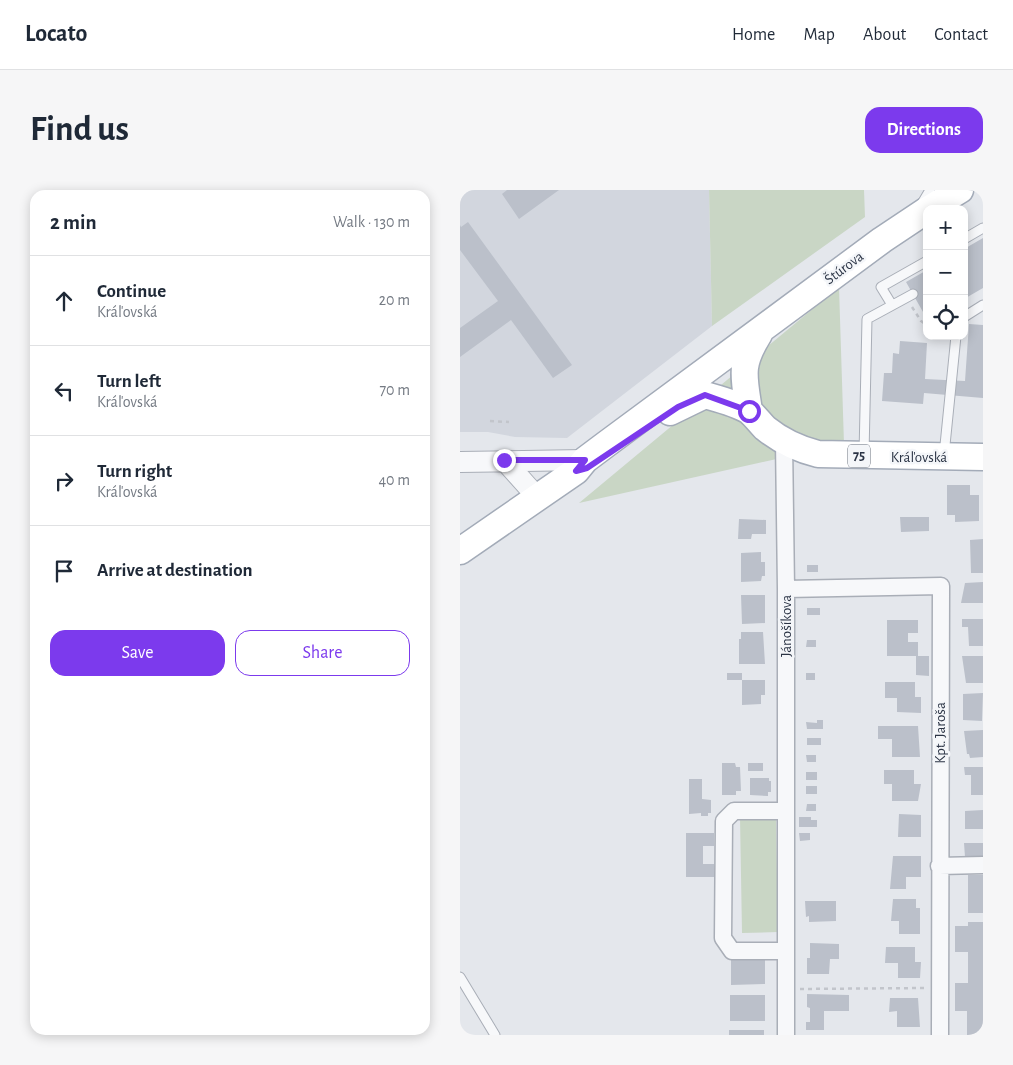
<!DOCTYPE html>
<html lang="en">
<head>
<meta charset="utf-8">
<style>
  :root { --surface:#fff; --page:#f6f6f7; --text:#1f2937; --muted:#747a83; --line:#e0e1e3; --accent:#7c3aed }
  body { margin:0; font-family:"Alegreya Sans",sans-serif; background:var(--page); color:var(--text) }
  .controls { position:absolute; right:15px; top:15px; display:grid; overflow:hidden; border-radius:10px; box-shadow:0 2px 12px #0003 }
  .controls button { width:45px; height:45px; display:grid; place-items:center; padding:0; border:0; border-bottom:1px solid var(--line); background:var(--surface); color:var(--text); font:25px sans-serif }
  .stop { position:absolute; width:15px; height:15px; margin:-11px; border:4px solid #7c3aed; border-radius:50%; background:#fff }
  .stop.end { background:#7c3aed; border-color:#fff; box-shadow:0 1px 5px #0008 }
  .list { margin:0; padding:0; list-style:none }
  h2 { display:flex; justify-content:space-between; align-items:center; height:65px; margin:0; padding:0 20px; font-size:21px }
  h2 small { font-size:16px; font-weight:400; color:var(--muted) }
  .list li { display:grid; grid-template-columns:32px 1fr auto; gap:15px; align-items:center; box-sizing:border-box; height:90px; padding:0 20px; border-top:1px solid var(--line) }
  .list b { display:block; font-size:19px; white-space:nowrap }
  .list p { margin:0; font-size:16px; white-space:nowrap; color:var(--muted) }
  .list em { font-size:16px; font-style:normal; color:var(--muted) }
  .actions { display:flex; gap:10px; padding:15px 20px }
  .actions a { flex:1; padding:11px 0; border:1px solid var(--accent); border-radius:15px; text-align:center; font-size:18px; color:var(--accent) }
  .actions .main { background:var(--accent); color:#fff }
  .icon { flex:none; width:28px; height:28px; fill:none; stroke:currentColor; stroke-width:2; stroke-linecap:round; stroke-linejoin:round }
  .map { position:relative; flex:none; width:523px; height:845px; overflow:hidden; border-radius:15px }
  header { display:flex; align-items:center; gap:30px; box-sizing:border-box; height:70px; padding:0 25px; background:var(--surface); border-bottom:1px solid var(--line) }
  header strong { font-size:24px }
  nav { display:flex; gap:28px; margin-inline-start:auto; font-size:18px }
  .intro { display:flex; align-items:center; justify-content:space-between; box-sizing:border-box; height:120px; padding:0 30px }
  h1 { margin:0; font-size:35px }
  .button { padding:12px 22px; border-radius:15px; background:var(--accent); color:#fff; font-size:18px; font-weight:700 }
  main { display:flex; gap:30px; padding:0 30px }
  aside { flex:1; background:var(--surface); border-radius:15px; box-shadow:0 2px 12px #0003 }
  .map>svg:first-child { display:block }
</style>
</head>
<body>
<header>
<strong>Locato</strong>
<nav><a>Home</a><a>Map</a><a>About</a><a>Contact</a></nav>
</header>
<div class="intro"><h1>Find us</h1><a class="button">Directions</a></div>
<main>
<aside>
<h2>2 min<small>Walk · 130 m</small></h2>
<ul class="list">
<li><svg class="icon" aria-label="ahead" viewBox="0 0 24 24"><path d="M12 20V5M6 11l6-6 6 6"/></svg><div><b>Continue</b><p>Kráľovská</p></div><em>20 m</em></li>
<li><svg class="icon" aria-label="left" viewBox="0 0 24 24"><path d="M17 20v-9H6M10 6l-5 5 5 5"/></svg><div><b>Turn left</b><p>Kráľovská</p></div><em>70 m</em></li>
<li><svg class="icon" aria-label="right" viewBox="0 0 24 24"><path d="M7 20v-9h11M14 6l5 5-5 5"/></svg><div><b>Turn right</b><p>Kráľovská</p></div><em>40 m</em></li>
<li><svg class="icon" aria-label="arrive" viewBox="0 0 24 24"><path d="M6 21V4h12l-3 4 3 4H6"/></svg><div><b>Arrive at destination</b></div></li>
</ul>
<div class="actions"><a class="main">Save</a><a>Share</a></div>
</aside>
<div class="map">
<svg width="523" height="845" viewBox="0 0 523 845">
  <rect width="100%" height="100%" fill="#e4e7ec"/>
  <path fill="#d2d6de" d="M0 0H249L252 136 107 248 55 247 28 242H0Z"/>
  <path fill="#c9d6c5" d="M249 0H404L405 27 252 136Z
    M379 97 384 254 119 313Z
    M316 626 318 742 282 743 280 627Z"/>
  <path fill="#bbc0ca" d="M47 0H99L59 29 42 4Z
    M8 32 112 175 93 188 51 130 0 167V138L38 111 0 60V35L1 37Z
    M523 48V98L504 109V59Z
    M467 80V129L446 92Z
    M509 134 523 135V208L464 203 463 214 422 211 424 183H432L433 163 439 164 440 151 467 153 465 189 505 191Z
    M487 295H510V305H519V331L495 332V325H487Z
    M440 327H469V341L441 342Z
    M279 329 306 330V344H292L291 349H278Z
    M523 349V383H511L510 350Z
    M301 362V372H305V386H302L301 391 281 392V363Z
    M347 375H358V382H347Z
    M523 392V413H501L505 393Z
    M281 405H305V433L282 434Z
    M347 418H360V425H347Z
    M502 429H523V456H509L508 437H502Z
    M427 430H458V443H448V452H458V466H469V486L456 485V466H427Z
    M281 442H303L305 474H279V449H281Z
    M347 450H356V457H346Z
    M502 466H523V493H506Z
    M267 483H282V490H267Z
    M346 483H355V490H346Z
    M282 490H305V505H301V514L282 515Z
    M425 492H455V507H461V523L437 522V508H425Z
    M523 503 522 531 503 530V504Z
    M357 530H363V539H347L346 532 357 533Z
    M418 536H458L460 567H432V549H418Z
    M523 540V567L510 568 509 564H507L504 541Z
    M347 548H361V555H347Z
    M346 565H356V572H347Z
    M262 573H275L276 577H280L281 601H276V605H262Z
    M288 573H303V581H288Z
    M504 577H523V605H511V585H505Z
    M424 580H454V594H461L458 611H432V594H424Z
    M346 582H357V590H346Z
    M290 588H309V591H311V602H308V606L290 605Z
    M229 589H242V609L251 610V623H248V626H241V623L229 624Z
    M346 596H357V604H346Z
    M347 614H356V621H346Z
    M523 620V639H505V621Z
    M439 624 461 625V647H438Z
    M339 627H351V630H357V637H339Z
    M226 643H254V656H243V674H254L255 687H226Z
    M339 643H350V650L340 651Z
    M504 653H523V666L505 667Z
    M433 666H461V687H446V699H430Z
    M508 685H523V723H508Z
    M433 709H456V718H460V744H439V731H431Z
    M345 711H376V731L349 732V726L346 727Z
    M508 732H523V845H507V821H495V793H508V762H495V736H508Z
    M350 753 379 754V769H370L369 784H347V768H350Z
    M426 757H455V772H461L460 788H438V773H425Z
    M271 768H305V794L271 795Z
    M347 804 389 805V821H364V840H346V832H350V818L347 817Z
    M270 805H305V831H270Z
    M430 808H458L460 837H437V821L429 822Z
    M269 840H304V845H269Z"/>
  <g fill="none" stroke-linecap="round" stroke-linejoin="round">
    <g stroke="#a9aeb7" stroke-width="11">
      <path id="service" d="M461 15 470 0
        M504 49 523 38
        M432 115 421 97 467 71
        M504 127 523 115
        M404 264 407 129 453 104
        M484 265 496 146
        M0 787 35 845"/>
    </g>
    <g stroke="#a9aeb7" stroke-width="19">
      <path id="minor" d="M324 251 326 399V845
        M326 399 481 396 480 845
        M325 621H274L264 631 263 748 272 761H326
        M479 676 523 675"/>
    </g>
    <g stroke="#a9aeb7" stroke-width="22">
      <path id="tertiary" d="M44 270 78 308
        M0 272 125 270"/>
    </g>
    <g stroke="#a3abb8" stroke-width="29">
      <path id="primary" d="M469 19 500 0
        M289 221C284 186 279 176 299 144
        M210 222 245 205C259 209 276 213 289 221 295 226 300 233 305 238 321 251 338 259 358 264L523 267
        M0 361 116 281 125 270 145 255 422 50 467 20"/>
    </g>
    <path stroke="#c2c5cb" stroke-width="2.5" stroke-dasharray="4 4" stroke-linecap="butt" d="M452 117 461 131 467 135
      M30 231 49 232
      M340 799 465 798"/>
    <use href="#service" stroke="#f7f8fa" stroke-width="9"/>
    <use href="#minor" stroke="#f7f8fa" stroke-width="16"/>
    <use href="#tertiary" stroke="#f7f8fa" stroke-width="20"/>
    <use href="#primary" stroke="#fff" stroke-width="26"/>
  </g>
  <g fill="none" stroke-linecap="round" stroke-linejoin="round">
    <path stroke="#7c3aed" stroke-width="6" d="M44 270H125L116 281 127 278 218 217 245 205 289 221"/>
  </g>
  <g text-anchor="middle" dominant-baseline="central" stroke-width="5" stroke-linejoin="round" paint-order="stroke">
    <rect fill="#f4f6f9" stroke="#676e7b" stroke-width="1" x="388" y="254.5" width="22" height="23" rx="4"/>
    <g font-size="14" font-weight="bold" fill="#2b3445">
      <text x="399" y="266">75</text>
    </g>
    <g font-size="15" fill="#2b3445" stroke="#f4f6f9">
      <text transform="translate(384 78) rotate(-37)">Štúrova</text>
      <text x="459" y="267">Kráľovská</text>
      <text transform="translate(326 436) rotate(-90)">Jánošíkova</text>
      <text transform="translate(480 543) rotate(-90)">Kpt. Jaroša</text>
    </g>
  </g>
</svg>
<div class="controls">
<button>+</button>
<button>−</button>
<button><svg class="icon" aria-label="locate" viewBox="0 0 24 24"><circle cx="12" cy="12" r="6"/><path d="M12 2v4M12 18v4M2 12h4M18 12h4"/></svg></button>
</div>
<div class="stop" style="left:289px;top:221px"></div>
<div class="stop end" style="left:44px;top:270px"></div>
</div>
</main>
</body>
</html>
